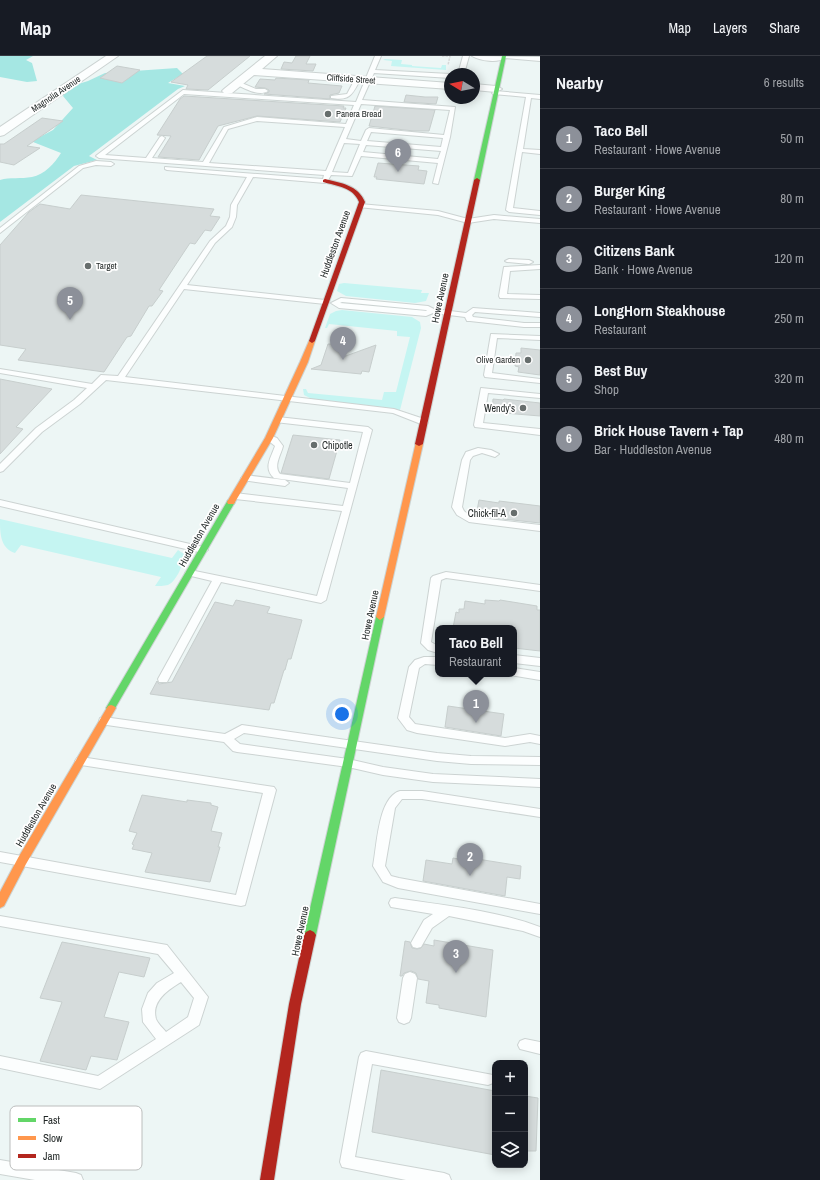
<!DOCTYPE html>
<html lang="en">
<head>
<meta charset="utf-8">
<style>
  :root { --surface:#171b24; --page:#20242c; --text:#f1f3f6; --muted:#9ea1a6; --line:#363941; --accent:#8c9099 }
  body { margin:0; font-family:"Archivo Narrow",sans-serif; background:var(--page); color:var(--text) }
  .controls { position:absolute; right:12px; bottom:12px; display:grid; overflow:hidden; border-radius:8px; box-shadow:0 2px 10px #0003 }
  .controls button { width:36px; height:36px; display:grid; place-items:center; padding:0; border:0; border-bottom:1px solid var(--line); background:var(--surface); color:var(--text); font:20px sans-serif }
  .compass { position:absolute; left:444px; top:12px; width:36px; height:36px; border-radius:50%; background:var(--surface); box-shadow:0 2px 10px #0003; rotate:280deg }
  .you { position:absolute; left:342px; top:658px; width:14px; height:14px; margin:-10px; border:3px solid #fff; border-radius:50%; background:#1a73e8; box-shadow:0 0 0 6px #1a73e833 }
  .badge { display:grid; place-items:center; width:26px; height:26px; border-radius:50%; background:var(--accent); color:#fff; font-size:13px; font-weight:700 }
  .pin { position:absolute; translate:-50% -33px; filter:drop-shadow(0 1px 2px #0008) }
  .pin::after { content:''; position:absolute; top:21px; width:14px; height:12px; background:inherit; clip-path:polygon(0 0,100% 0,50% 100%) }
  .popup { position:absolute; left:435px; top:569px; width:82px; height:52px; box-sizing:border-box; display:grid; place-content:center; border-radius:8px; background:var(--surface); filter:drop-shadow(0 1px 3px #0005); font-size:13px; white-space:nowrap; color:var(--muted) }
  .popup b { font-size:15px; color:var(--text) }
  .popup::after { content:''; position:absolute; left:50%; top:100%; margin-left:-8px; border:8px solid transparent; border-top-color:var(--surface) }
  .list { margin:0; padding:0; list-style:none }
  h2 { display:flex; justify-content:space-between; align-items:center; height:52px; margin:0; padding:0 16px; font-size:17px }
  h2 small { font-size:13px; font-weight:400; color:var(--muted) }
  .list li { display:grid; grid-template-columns:26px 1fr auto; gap:12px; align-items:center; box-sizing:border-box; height:60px; padding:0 16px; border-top:1px solid var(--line) }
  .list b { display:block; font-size:15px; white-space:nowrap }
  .list p { margin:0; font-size:13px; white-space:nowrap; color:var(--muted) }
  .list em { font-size:13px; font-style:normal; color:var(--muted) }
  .icon { flex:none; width:22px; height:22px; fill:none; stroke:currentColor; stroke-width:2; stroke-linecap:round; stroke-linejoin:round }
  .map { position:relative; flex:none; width:540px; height:1124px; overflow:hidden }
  header { display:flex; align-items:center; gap:24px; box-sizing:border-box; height:56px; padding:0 20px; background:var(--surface); border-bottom:1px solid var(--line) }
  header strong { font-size:19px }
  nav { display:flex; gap:22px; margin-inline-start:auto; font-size:14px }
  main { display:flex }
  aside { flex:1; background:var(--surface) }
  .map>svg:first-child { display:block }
</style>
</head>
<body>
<header>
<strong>Map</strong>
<nav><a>Map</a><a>Layers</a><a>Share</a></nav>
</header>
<main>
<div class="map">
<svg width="540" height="1124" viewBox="0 0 540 1124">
  <rect width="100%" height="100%" fill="#edf6f5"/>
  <path fill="#c5f5f2" d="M385 3 402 4 401 8 412 9V10L441 12 442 9H446V14L391 10 392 5 383 4Z
    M344 227 422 234 421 237H429L426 245 415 247 346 240 337 235 339 228Z
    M342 254 412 261 420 266 421 272 400 354 314 344 304 339 303 333H306L308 337 382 344 384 336H396L410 281 397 280V275L329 268 327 272H325L330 258 336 255Z
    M0 463 172 502 178 494 184 498C184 507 177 525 168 529 164 530 159 530 155 530L161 521 21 489 15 497C0 492 0 477 0 463Z"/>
  <path fill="#a5e7e3" d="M0 0H33L26 4 32 7 37 25 27 26 0 21Z
    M177 12 183 18 168 27 185 30 178 33 89 100 97 104 74 110 0 166V124C10 121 21 123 32 121 44 119 55 107 61 97L33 86 34 84 53 74 73 52 63 40 66 35 72 30 88 25 105 17Z"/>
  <path fill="#d6dcdc" stroke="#c7cecd" d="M207 0H250L208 34 186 33 188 29 171 26Z
    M296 0H310L306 8H316L313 15 281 13 284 6 292 7Z
    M117 10 140 14 122 27 100 22Z
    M276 22 309 24 308 27 342 30 339 37 330 39V43L264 38 269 36V34L265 32 255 31 260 23 275 24Z
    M406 39 425 41H438L436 48 404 46Z
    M184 40 344 50 343 52H346L340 66 257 60 218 70 199 104 158 101 171 80 157 79 180 43Z
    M375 50 435 54 429 75H414L369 70Z
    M42 62 63 65 27 90 40 92 14 109 0 106V88H4Z
    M378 107 419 110 418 114 427 115 424 128 376 123 377 121H374Z
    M81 139 214 153 210 160 220 161 211 175 205 174 195 188 190 187 159 234 163 235 152 250H149L131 280 127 281 104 316 18 304 26 293 0 289V189L29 156 40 148 70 153Z
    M328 288 347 289 343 301 376 289 369 316 362 315 361 318 311 313 321 309Z
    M521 292 540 294V319L518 316 519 311 515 310 516 297H521Z
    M0 323 52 333 16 371 23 373 0 398Z
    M493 343 503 344 504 343 540 347V360L492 356Z
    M293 379 340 384 329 423 281 417Z
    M479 444 499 447V445L540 450V467L476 460Z
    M236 544 270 551 267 557 302 564 291 603H288L285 614H284L274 647H271L269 654 150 638 157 625 159 628 172 626 215 546 233 550Z
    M485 544 499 545 500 544 537 550V554H540V595L514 592V572H453L456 556 459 557V553H464L465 545 485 548Z
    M448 650 504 658 501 680 445 671Z
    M142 739 187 746V744L211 747V749L218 751 211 775 222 777 218 791H220L210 826 145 816 152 797 132 793 134 789 132 788 137 777 129 775Z
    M465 801 521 810 520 823 507 821 505 840 423 825 426 804 452 808 453 802 464 804Z
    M434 884 493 894 486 961 439 952V949L426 947 429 925 418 923 416 917 411 915 404 917 402 920H400L405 885 410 886 412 892 417 893 421 892 424 888 434 890Z
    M62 886 150 902 144 921 119 916 104 961 129 966 117 1004 91 1000 86 1014 40 1005 62 946 40 942Z
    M381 1014 495 1035V1099L372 1076Z
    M525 1040 538 1042 536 1095H525Z"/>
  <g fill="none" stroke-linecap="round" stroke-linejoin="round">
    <g stroke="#ccd3d2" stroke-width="2">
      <path id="lane" d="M375 0H381L375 14 450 18V22L374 17 362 44 455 51 450 81 438 128 433 127 438 107 361 100 352 120 331 119 327 126 325 127 253 121 237 149 236 161 232 171 215 187 187 229 325 244 329 246 325 248 184 233 125 321 394 353 427 364 428 366 427 368H421L393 357 106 324 80 348 42 376 3 415 0 416V408L36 372 74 344 87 332 0 317V313L92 328 101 319 118 320 210 185 226 170 230 161 231 149 247 121 167 114 165 113V111L323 123 324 119 99 102 96 100 97 99 183 34 356 46ZM184 38 354 49 346 68 257 61 224 71 203 106 152 102 165 82 162 80 160 81 146 102 105 99ZM361 48 450 54 444 79 369 72 366 74 361 85 346 83ZM257 65 345 71 326 115 209 107 228 73ZM371 76 443 82 441 91 367 85ZM344 87 360 88 348 117 332 116ZM366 89 441 95 438 103 363 96Z
        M463 0H469L464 18H458Z
        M472 0 540 1V5L505 2C498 7 480 5 472 0Z
        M355 23 360 24C352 39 350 45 331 42V40L347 38Z
        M237 25 256 33H265L268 35C258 41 245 32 235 28L234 27Z
        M495 35 540 39V43L531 42 523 93 540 94V98L522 96 513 152 540 155V159L509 156 506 154 526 41 493 38 492 37Z
        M96 105 111 106 114 108 111 110 96 109 83 112 0 177V172L79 110Z
        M360 148 438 155 468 163 494 159 540 163V167L494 163 468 167 438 159 358 151V149Z
        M509 203 529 204 533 206 529 208 507 206 505 205Z
        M540 209V213L510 215 507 238 540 239V243L500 242 499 240 504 211Z
        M341 242 428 250 434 253 466 257 473 252 540 257V261L475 256 472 259 473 261 524 267H540V271H524L470 265H467L465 261 433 257 426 260 339 252 331 247ZM342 246 426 254 427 255 340 247Z
        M491 278 540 280V284L497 282 492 317 540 323V327L485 321 484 319Z
        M481 332 540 338V342L488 337 483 367 540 373V379L475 371 474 369Z
        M278 361 368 371 372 374 326 544 321 547 221 526 167 626H159L158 623 212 525 187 519 185 517 187 515 190 514 317 540 342 455 235 443 231 440 235 437 343 450 348 432 274 422C263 412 271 402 275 390L265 382 269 379 277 382 283 390C281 399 273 410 280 418L350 427 363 376 275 366 274 364Z
        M478 392 491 394 499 398 495 401 482 397 473 400 470 404 462 451 464 455 471 461 540 469V475L469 466 457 459 452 451 462 404 466 396Z
        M245 419 285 424 289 427 285 430 242 424 241 422Z
        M0 444 203 491 208 494 203 497 0 450Z
        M446 516 540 529V535L446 522 441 524 431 586 438 590V597L428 594 421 587 431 522 433 520Z
        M514 599 540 602V610L514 607Z
        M424 601H438V609L425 608 419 612 409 661 415 668 505 682 530 678 540 680V688L530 686 505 690 417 677 407 674 398 662 409 611 415 604Z
        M514 612 540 616V624L510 619 514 618Z
        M104 661 225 678 242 669 437 697 471 700 540 701V709L471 708 437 705 244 677 234 683 240 688 348 703 383 711 433 718 540 723V731L433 726 383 719 348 711 237 696 233 695 224 686 100 668 99 665 100 662Z
        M81 701 274 731 276 734 245 849 241 850 0 806V796L236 839 263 737 81 709 77 708 75 705 77 702Z
        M400 735H422L540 753V761L422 743H402L395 752 385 810 391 820 399 822 540 848V858L398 832 383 826 373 810C377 790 378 741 400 735Z
        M395 842C442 849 495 854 540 871V881L523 875 449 860 432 872 421 891 417 892 413 891 411 887 424 864 433 858 391 851 389 847 391 843Z
        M0 860 167 889 208 941 199 969 100 1033 0 1012V1000L98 1020 156 983 143 966 142 953 148 937 157 927 174 917 158 898 0 870ZM181 926 194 942 188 961 166 976C163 972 158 968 156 963 151 945 168 934 181 926Z
        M410 916 415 918 417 922 411 962 409 966 404 968 399 966 397 962 403 922 405 918Z
        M525 983 540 986V998L520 993 518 989 520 985Z
        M366 995 493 1019 495 1023 493 1027 488 1029 372 1008 355 1101 444 1117 449 1119 451 1124H406L342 1111 340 1106 359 1001 361 997Z
        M0 1104 76 1117 81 1119 83 1124H35L0 1118Z"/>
    </g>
    <g stroke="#ccd3d2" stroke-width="2">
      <path id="street" d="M106 0H118L4 79 0 80V71Z
        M265 0H277L262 13 450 27V33L254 19 232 37H224L222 35 224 33Z
        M474 28 496 30 502 33 496 36 474 34Z"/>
    </g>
    <g stroke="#ccd3d2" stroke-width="2">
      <path id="fast" d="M502 0H506L480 124 477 126 474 124Z
        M228 444H234L235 446 114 654H108L106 652Z
        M380 558 384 561 316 879 314 882 310 884 306 882 304 879 376 561Z"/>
    </g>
    <g stroke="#ccd3d2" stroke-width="2">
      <path id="slow" d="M312 283 315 285 308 306 273 382 235 446 234 448H228L227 446 265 382 300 306 309 285Z
        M416 386H419L423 388 384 561 380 564 376 561Z
        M111 649 114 650 116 652 26 808 4 850 0 852V836L18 802 108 650Z"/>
    </g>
    <g stroke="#ccd3d2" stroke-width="2">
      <path id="jam" d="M477 122 480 124 423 388 419 390 415 388 474 124Z
        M325 123C341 127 358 129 365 146L315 285 312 287 309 285 359 146C353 131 337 130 323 126V124Z
        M310 874 314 876 316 879 301 948 274 1124H260L289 948 304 879 306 876Z"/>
    </g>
    <path stroke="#d6d8d8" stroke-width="1.5" stroke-dasharray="2.5 1" stroke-linecap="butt" d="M442 0H450L448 9"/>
    <use href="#lane" fill="#fcfefe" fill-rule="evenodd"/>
    <use href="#street" fill="#fcfefe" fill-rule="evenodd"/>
    <use href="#fast" fill="#63d668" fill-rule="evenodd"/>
    <use href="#slow" fill="#ff974d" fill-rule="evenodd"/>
    <use href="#jam" fill="#b3261e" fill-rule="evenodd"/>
  </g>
  <g fill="#676e6d" stroke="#fff" stroke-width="1.5">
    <circle cx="328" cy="58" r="4"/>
    <circle cx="88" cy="210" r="4"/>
    <circle cx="528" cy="304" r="4"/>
    <circle cx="523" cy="352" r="4"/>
    <circle cx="314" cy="389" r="4"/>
    <circle cx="514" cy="457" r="4"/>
  </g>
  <g text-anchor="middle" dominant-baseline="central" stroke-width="3.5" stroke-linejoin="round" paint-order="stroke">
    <g font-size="9" fill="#1f2524" stroke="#fff">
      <text transform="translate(351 23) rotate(4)">Cliffside Street</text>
      <text transform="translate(56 38) rotate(-34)">Magnolia Avenue</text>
    </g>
    <g font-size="9" fill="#1f2524" stroke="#fff" text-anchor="start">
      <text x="336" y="58">Panera Bread</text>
      <text x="96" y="210">Target</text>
      <text x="520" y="304" text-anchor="end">Olive Garden</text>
    </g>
    <g font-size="10" fill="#1f2524" stroke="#fff">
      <text transform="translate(335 188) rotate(-70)">Huddleston Avenue</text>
      <text transform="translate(440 242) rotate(-78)">Howe Avenue</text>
      <text transform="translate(199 479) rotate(-60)">Huddleston Avenue</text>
      <text transform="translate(370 559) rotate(-78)">Howe Avenue</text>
      <text transform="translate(36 759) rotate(-60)">Huddleston Avenue</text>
      <text transform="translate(300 875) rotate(-78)">Howe Avenue</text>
    </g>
    <g font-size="10" fill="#1f2524" stroke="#fff" text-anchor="end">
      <text x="515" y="352">Wendy's</text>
      <text x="322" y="389" text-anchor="start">Chipotle</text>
      <text x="506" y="457">Chick-fil-A</text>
    </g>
  </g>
  <rect x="10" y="1050" width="132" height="64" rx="6" fill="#fff" stroke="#bcbebd" stroke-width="1"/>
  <rect x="18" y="1062" width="18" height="4" fill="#63d668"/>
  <rect x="18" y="1080" width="18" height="4" fill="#ff974d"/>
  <rect x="18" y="1098" width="18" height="4" fill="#b3261e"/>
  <g font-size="11" fill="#1f2524">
    <text x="43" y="1068">Fast</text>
    <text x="43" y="1086">Slow</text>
    <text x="43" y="1104">Jam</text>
  </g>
</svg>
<div class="controls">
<button>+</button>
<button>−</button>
<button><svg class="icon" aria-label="layers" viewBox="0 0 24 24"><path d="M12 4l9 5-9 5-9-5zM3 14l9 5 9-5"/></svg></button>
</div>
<svg class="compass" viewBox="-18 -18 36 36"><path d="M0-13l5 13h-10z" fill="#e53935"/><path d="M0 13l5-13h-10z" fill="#9ea1a6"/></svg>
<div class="you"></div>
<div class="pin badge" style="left:476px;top:667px">1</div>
<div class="popup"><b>Taco Bell</b>Restaurant</div>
<div class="pin badge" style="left:470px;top:820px">2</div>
<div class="pin badge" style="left:456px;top:917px">3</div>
<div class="pin badge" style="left:343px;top:304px">4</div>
<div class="pin badge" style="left:70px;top:264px">5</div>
<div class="pin badge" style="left:398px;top:116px">6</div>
</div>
<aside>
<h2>Nearby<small>6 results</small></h2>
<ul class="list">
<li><span class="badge">1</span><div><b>Taco Bell</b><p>Restaurant · Howe Avenue</p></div><em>50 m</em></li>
<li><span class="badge">2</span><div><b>Burger King</b><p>Restaurant · Howe Avenue</p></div><em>80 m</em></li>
<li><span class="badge">3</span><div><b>Citizens Bank</b><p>Bank · Howe Avenue</p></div><em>120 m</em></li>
<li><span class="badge">4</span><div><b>LongHorn Steakhouse</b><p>Restaurant</p></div><em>250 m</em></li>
<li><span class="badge">5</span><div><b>Best Buy</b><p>Shop</p></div><em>320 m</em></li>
<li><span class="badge">6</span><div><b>Brick House Tavern + Tap</b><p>Bar · Huddleston Avenue</p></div><em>480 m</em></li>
</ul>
</aside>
</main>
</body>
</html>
